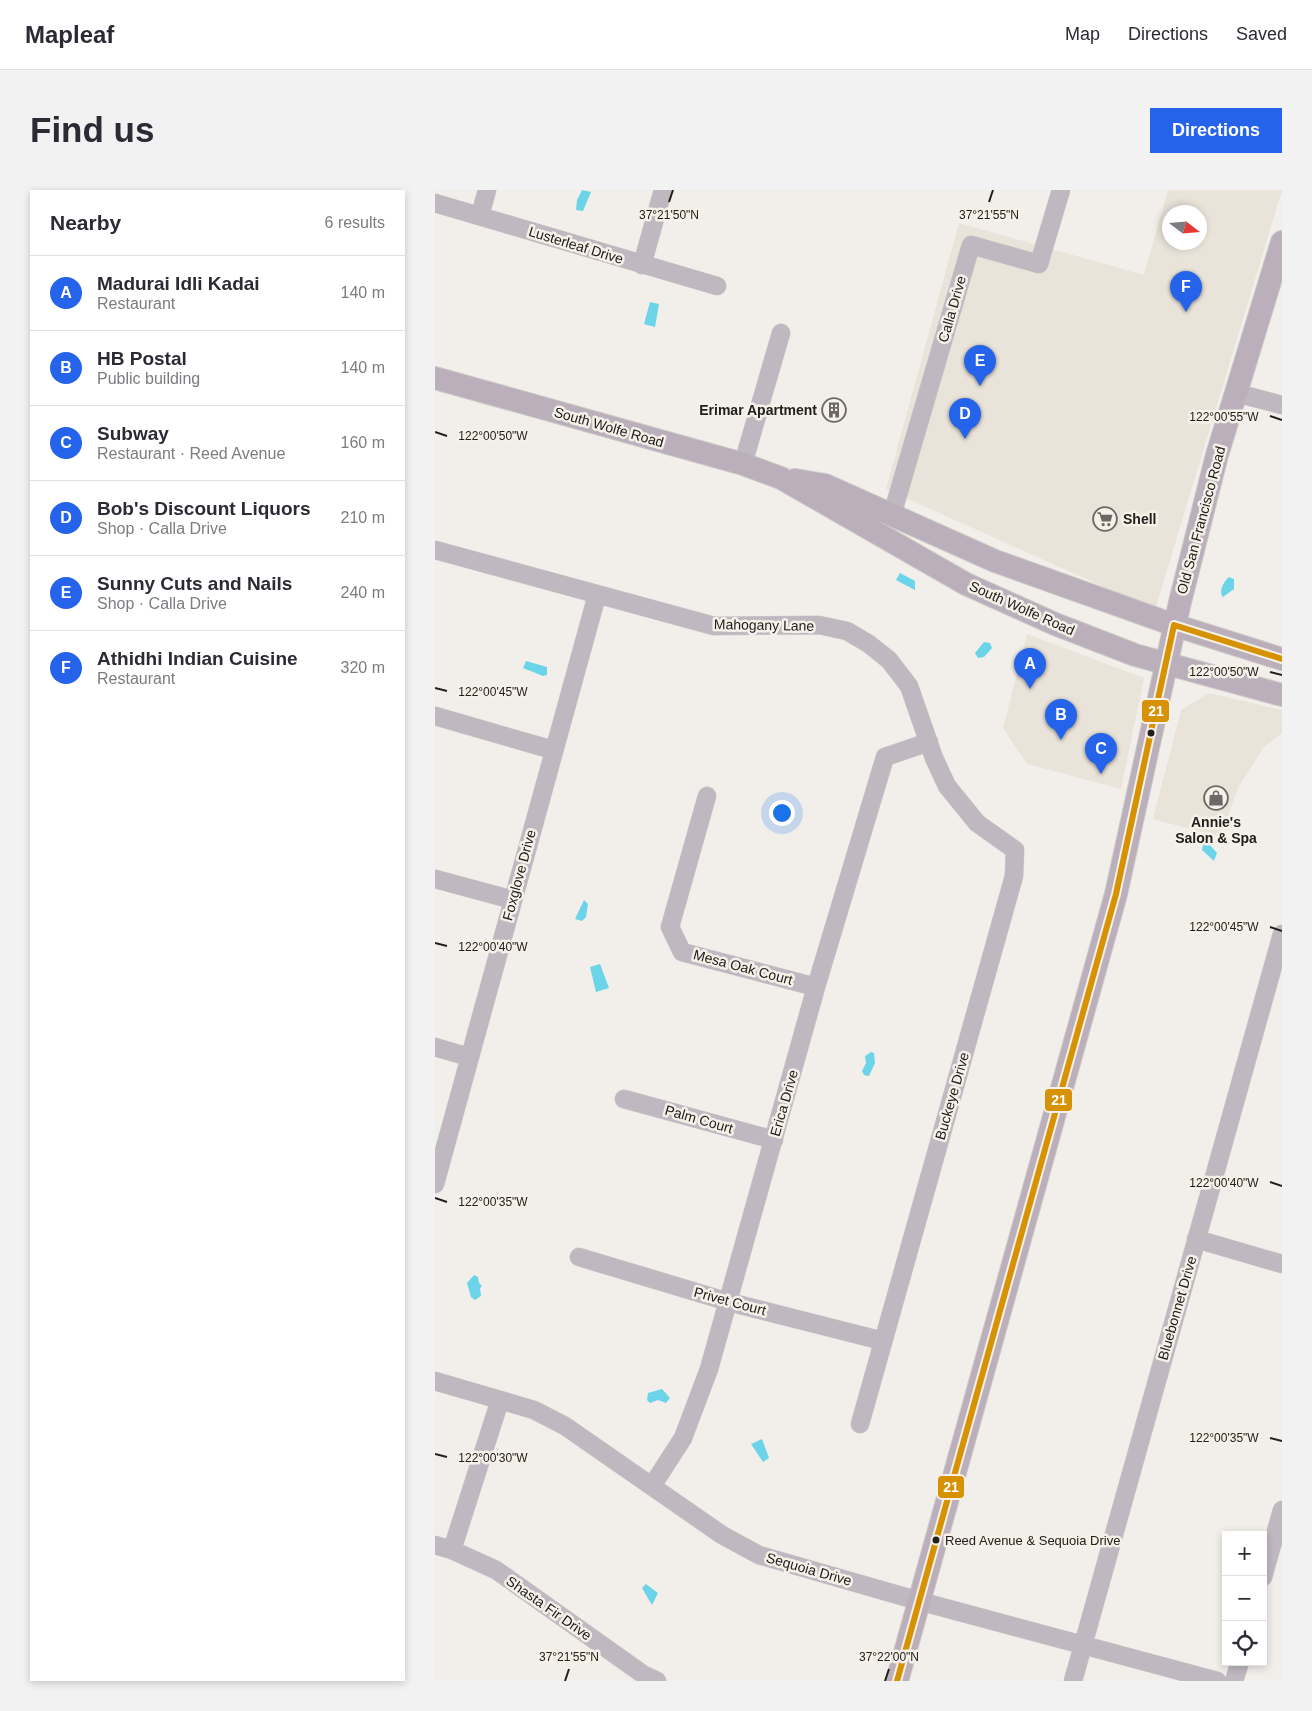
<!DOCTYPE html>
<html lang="en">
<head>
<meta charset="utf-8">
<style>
  :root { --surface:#fff; --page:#f2f2f3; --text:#2b2b33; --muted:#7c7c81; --line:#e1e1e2; --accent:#2563eb }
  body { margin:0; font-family:Arial,sans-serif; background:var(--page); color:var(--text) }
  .controls { position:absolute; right:15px; bottom:15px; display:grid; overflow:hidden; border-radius:0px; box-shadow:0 2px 8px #0003 }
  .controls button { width:45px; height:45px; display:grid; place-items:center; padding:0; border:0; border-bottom:1px solid var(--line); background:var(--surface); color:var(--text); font:25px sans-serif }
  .compass { position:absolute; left:727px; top:15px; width:45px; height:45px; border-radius:50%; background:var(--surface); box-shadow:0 2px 8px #0003; rotate:106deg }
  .you { position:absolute; left:346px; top:622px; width:18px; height:18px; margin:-12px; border:4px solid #fff; border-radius:50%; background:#1a73e8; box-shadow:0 0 0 8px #1a73e833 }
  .badge { display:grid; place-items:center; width:32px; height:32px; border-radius:50%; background:var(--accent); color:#fff; font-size:16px; font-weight:700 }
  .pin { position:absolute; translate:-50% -41px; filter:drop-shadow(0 1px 2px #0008) }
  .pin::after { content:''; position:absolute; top:26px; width:18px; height:15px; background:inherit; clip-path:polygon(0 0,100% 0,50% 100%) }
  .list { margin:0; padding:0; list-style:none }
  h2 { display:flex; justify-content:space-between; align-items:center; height:65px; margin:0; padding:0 20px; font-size:21px }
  h2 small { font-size:16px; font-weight:400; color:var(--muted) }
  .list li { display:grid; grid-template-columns:32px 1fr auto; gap:15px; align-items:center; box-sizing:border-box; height:75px; padding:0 20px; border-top:1px solid var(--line) }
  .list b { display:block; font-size:19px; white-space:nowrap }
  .list p { margin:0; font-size:16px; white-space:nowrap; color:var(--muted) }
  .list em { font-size:16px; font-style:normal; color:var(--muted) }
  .icon { flex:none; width:28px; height:28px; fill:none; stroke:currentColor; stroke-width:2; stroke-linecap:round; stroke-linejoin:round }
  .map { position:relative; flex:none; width:847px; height:1491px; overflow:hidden; border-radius:0px }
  header { display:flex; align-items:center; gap:30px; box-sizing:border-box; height:70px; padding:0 25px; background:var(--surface); border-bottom:1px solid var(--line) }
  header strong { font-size:24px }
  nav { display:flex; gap:28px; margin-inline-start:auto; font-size:18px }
  .intro { display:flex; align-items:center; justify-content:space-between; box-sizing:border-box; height:120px; padding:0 30px }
  h1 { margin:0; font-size:35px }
  .button { padding:12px 22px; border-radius:0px; background:var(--accent); color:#fff; font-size:18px; font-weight:700 }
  main { display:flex; gap:30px; padding:0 30px }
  aside { flex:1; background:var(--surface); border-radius:0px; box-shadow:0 2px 8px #0003 }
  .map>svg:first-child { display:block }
</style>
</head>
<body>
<header>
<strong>Mapleaf</strong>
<nav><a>Map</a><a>Directions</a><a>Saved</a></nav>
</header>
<div class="intro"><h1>Find us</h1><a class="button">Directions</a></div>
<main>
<aside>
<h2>Nearby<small>6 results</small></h2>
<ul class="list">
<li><span class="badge">A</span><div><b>Madurai Idli Kadai</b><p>Restaurant</p></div><em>140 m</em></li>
<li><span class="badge">B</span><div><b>HB Postal</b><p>Public building</p></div><em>140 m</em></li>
<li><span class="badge">C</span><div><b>Subway</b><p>Restaurant · Reed Avenue</p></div><em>160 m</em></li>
<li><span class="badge">D</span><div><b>Bob's Discount Liquors</b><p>Shop · Calla Drive</p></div><em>210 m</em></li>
<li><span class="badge">E</span><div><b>Sunny Cuts and Nails</b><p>Shop · Calla Drive</p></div><em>240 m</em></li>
<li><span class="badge">F</span><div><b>Athidhi Indian Cuisine</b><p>Restaurant</p></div><em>320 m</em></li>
</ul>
</aside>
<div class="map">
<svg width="847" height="1491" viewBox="0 0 847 1491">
  <rect width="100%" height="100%" fill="#f2efeb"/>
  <path fill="#e9e3d9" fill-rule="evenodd" d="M733 0H847L720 420 451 299 524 33 709 85ZM734 22H764V52H734Z
    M592 444 709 488 686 599 592 574 568 538Z
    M774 503 847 520V543L829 557 804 596 785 647 718 629 746 520Z"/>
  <path fill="#6bd4e8" d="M147 0 156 2 148 21 141 20 142 10Z
    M215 112 224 114 220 137 209 134Z
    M465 383 480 391V400L461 390Z
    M794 387 799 389V399L788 407C783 402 789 391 794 387Z
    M549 452 555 453 557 458 549 467 543 468 540 463Z
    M91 471 112 477V485L108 486 88 478Z
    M773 653 782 663 779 671 767 660 768 654Z
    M149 710 153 714 151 727 147 731 140 729Z
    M165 774 174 798 161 802 155 777Z
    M436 862 439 863 440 873 434 886 429 885 427 881 431 873 430 866Z
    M39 1085 43 1087 44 1093 47 1096 45 1098 46 1106 40 1110 36 1107 32 1093Z
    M227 1199 235 1208 231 1213 223 1210 215 1213 212 1210 213 1203Z
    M327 1249 334 1268 328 1272 316 1254Z
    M211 1394 223 1403 217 1415 207 1398Z"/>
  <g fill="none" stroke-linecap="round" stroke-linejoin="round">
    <g stroke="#cccac7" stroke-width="19">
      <path id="minor" d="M0 13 282 96
        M45 26 52 0
        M207 75 228 0
        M801 203 847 215
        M308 274 346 143
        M457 325 536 55 604 74 626 0
        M0 360 279 436 384 435 412 441 434 454 454 470 474 496 499 568 512 596 542 633 580 660 579 686 425 1234
        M0 526 118 560
        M272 606 235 737 247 762 381 797
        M0 689 78 710
        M0 857 34 867
        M189 909 339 950
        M0 994 162 405
        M761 1049 847 1074
        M144 1067 294 1112 448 1151
        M0 1191 99 1220 130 1236 287 1345 324 1365 484 1411 782 1491
        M217 1296 248 1248 274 1179 381 797 450 567 494 552
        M0 1355 17 1360 61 1380 209 1485 222 1491
        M17 1360 65 1210
        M828 1387 847 1320
        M638 1491 847 744
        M799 1491 805 1472"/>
    </g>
    <g stroke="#cccac7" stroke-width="24">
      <path id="major" d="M0 188 308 274 346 288 531 394 620 434 700 465 847 505
        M360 290 390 295 560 371 739 435 847 469
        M462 1491 681 704 745 412 782 265 847 52"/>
    </g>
    <use href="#minor" stroke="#c0b8c1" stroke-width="18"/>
    <use href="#major" stroke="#baafba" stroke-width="22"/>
    <g stroke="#f5f0e8" stroke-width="10">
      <path id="bus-1" d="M462 1491 681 704 739 435 847 469"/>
    </g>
    <use href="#bus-1" stroke="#d79204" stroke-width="6"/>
  </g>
  <path fill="none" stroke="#22201d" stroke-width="2" d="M234 12 238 0M554 12 558 0M835 226 847 230M0 242 12 246M835 482 847 485M0 498 12 501M835 737 847 741M0 753 12 756M835 992 847 996M0 1008 12 1012M835 1248 847 1251M0 1264 12 1267M130 1491 134 1479M450 1491 454 1479"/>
  <defs>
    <g id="building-ring" transform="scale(1.25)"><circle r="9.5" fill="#f5f0e8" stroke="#6b6865" stroke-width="1.5"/><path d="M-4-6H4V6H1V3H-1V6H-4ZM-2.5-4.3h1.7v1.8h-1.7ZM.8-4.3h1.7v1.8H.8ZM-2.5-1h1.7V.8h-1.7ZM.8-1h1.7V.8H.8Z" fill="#6b6865"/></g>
    <g id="supermarket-ring" transform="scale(1.25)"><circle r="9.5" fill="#f5f0e8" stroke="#6b6865" stroke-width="1.5"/><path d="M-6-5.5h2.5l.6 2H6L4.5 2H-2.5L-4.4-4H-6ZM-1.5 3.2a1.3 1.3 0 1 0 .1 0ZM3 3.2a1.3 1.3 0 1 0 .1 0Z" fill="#6b6865"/></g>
    <g id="shop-ring" transform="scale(1.25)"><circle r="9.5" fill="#f5f0e8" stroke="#6b6865" stroke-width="1.5"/><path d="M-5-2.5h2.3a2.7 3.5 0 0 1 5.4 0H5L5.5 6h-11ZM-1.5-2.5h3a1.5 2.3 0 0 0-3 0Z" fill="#6b6865"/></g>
  </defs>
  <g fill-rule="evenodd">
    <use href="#building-ring" x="399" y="220"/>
    <use href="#supermarket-ring" x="670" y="329"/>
    <use href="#shop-ring" x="781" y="608"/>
  </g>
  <g fill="#22201d" stroke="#f5f0e8" stroke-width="2">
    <circle cx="716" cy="543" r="4.5"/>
    <circle cx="501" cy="1350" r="4.5"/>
  </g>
  <g text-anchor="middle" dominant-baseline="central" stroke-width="5" stroke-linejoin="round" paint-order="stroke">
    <g font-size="13" fill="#22201d" stroke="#f5f0e8" text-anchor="start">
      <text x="510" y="1350">Reed Avenue &amp; Sequoia Drive</text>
    </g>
    <g font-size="14" fill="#22201d" stroke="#f5f0e8">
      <text transform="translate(141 55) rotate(17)">Lusterleaf Drive</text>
      <text transform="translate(517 119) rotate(-74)">Calla Drive</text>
      <text transform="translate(174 237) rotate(16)">South Wolfe Road</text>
      <text transform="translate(766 330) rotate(-75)">Old San Francisco Road</text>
      <text transform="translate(587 418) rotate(24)">South Wolfe Road</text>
      <text transform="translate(329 435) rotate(1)">Mahogany Lane</text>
      <text transform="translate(84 685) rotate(-75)">Foxglove Drive</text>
      <text transform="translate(308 777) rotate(15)">Mesa Oak Court</text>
      <text transform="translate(517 906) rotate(-74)">Buckeye Drive</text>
      <text transform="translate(349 913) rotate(-74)">Erica Drive</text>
      <text transform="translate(264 929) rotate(16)">Palm Court</text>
      <text transform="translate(295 1111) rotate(15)">Privet Court</text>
      <text transform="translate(742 1118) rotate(-74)">Bluebonnet Drive</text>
      <text transform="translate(374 1379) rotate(16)">Sequoia Drive</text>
      <text transform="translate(114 1418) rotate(35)">Shasta Fir Drive</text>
    </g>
    <g font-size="14" font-weight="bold" fill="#22201d" stroke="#f5f0e8" text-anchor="end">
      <text x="382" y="220">Erimar Apartment</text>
      <text x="688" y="329" text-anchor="start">Shell</text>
      <text x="781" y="632" text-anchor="middle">Annie's<tspan x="781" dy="16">Salon &amp; Spa</tspan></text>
    </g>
  </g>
  <g font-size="12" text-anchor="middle" fill="#22201d" stroke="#f5f0e8" stroke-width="5" stroke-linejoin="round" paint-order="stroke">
    <text x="234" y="29">37°21'50"N</text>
    <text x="554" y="29">37°21'55"N</text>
    <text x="789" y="231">122°00'55"W</text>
    <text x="58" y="250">122°00'50"W</text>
    <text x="789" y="486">122°00'50"W</text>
    <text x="58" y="506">122°00'45"W</text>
    <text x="789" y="741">122°00'45"W</text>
    <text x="58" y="761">122°00'40"W</text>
    <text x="789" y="997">122°00'40"W</text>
    <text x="58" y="1016">122°00'35"W</text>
    <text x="789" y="1252">122°00'35"W</text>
    <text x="58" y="1272">122°00'30"W</text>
    <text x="134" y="1471">37°21'55"N</text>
    <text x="454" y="1471">37°22'00"N</text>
  </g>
  <g stroke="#f5f0e8" stroke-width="2">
    <rect x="706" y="509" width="29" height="24" rx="5" fill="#d79204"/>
    <rect x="609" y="898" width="29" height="24" rx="5" fill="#d79204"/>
    <rect x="502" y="1285" width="28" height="24" rx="5" fill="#d79204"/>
  </g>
  <g font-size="14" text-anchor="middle" font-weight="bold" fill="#fff">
    <text x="721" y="526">21</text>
    <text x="624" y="915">21</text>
    <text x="516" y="1302">21</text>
  </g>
</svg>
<div class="controls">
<button>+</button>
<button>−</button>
<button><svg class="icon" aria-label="locate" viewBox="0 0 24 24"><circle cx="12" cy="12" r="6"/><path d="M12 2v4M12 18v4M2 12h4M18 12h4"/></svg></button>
</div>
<svg class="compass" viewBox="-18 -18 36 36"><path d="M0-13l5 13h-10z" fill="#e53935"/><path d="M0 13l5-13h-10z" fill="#7c7c81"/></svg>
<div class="you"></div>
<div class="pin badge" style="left:595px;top:499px">A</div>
<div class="pin badge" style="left:626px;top:550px">B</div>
<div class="pin badge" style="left:666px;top:584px">C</div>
<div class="pin badge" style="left:530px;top:249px">D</div>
<div class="pin badge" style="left:545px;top:196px">E</div>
<div class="pin badge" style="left:751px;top:122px">F</div>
</div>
</main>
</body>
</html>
